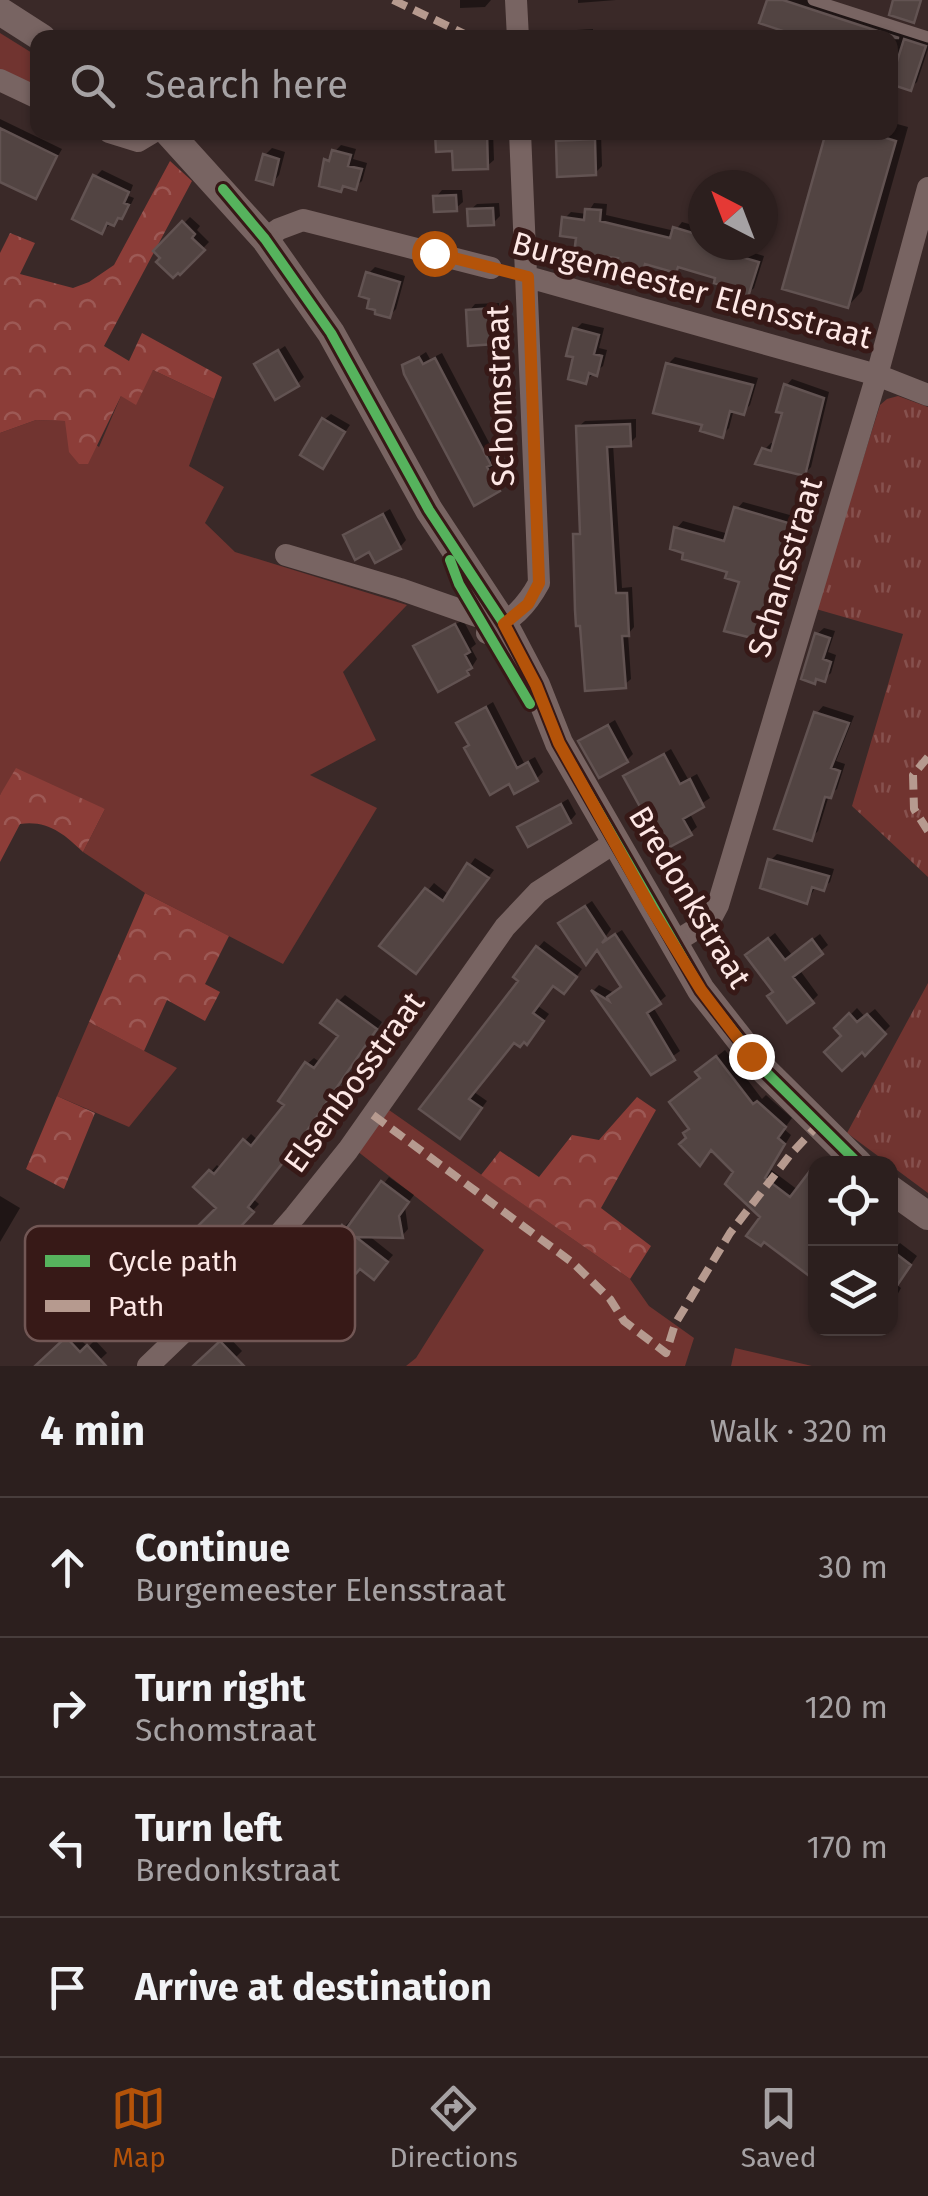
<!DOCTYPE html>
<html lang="en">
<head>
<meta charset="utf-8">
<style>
  :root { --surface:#2c1f1e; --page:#382c2b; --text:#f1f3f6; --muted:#a6a2a4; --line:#483d3c; --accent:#b45309 }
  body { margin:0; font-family:"Fira Sans",sans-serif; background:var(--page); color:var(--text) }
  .controls { position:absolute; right:30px; bottom:30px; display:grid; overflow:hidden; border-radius:20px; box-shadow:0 2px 8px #0004 }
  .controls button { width:90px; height:90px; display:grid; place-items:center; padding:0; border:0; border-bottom:2px solid var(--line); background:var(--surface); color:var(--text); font:50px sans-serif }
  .compass { position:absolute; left:688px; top:170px; width:90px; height:90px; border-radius:50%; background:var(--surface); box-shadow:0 2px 8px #0004; rotate:318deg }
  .stop { position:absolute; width:30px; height:30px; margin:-22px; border:8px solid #b45309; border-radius:50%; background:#fff }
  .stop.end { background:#b45309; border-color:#fff; box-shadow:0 2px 10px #0008 }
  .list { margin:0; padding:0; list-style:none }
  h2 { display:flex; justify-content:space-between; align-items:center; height:130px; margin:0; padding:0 40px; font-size:42px }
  h2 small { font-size:32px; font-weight:400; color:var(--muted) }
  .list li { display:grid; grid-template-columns:65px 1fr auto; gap:30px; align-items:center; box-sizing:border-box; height:140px; padding:0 40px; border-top:2px solid var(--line) }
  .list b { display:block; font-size:38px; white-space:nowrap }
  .list p { margin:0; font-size:32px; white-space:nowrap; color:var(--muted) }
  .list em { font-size:32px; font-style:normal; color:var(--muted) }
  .icon { flex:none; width:55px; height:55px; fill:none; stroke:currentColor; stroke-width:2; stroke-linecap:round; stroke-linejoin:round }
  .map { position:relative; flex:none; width:928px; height:1366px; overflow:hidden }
  .search { position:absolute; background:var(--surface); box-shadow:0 2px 8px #0004; left:30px; right:30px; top:30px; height:110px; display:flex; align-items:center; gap:25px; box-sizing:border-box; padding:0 35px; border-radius:20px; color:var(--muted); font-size:38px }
  .sheet { height:690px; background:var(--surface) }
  nav { display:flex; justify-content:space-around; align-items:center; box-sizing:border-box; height:140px; border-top:2px solid var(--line); background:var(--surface); font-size:28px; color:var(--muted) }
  nav a { display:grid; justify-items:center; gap:5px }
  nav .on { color:var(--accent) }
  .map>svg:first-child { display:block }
</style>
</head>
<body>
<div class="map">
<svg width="928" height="1366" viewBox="0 0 928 1366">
  <defs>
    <pattern id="forest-crowns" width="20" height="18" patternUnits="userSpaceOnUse" patternTransform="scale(2.5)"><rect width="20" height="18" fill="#8c3d38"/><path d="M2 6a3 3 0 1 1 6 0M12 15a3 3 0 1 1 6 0" fill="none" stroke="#9d5955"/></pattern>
    <pattern id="park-tufts" width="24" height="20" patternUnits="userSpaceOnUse" patternTransform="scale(2.5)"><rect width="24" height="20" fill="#713430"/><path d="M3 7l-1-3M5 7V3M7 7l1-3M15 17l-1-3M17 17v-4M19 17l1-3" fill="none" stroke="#86514e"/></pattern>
  </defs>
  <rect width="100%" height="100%" fill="#3a2928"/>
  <path fill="#713430" d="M0 33 37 56V91L0 73Z
    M153 370 214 399 189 466 224 487 205 523 235 552 407 605 343 672 376 740 310 775 377 808 283 964 145 893 83 852 105 809 4 790 0 795V433L36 420 65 421 99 447 121 396Z
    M89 1022 177 1068 129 1127 57 1096Z
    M389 1110 630 1279 649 1306 694 1338 685 1366H406L416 1358 484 1250 357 1151Z
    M735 1348 812 1366H731Z"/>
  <path fill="url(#forest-crowns)" d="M170 161 192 181 104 346 129 361 142 333 222 377 214 399 153 370 136 405 121 396 88 464H79L69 452 65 421 36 420 0 433V253L10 233 35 243 20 274 73 288 89 282 114 265Z
    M16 768 105 809 83 852C64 834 48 820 20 824L0 862V795Z
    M145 893 229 936 205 984 220 992 205 1021 167 1000 144 1051 89 1022Z
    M57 1096 95 1113 64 1189 26 1169Z
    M637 1097 656 1110 601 1208 651 1246 630 1279 481 1175 500 1151 539 1177 572 1135 599 1140Z"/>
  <path fill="url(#park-tufts)" d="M898 396 928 407V877L852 806 903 634 816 609 880 405 887 399Z
    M928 983V1193L847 1133Z"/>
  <path fill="#0007" d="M460 0H491L485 7 460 8Z
    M578 0H616L578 3Z
    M770 0H808L928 39V49L917 82 910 88 890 82V38Z
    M593 29V38H554L560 31Z
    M0 119 62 149 35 196 0 174Z
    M890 122 908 127 862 291 848 306 828 132H890Z
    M437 132H493L494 160 487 166 455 148Z
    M601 134 602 166 595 173 558 142 565 135Z
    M341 145 356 149 353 159 367 163 362 181 355 187 345 185 340 189 326 161Z
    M272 148 285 152 279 175 273 182 265 155Z
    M102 170 133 185 129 196 134 198 128 210 102 231 95 177Z
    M442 190H462L463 202 456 208 436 197Z
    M499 203 500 216 493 223 470 210 477 204Z
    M594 203 607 204 606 215 675 231 682 222 703 228V245H727L764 256 754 288 747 294 718 276 680 265 675 270 648 262 642 268 579 236 564 219 571 212 587 214Z
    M190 217 200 226 197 230 209 242 180 272 157 251Z
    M375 267 405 276 396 309 389 316 368 274Z
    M499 303 500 335 494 342 469 311 475 304Z
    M582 323 604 328 599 348 607 350 603 366 585 381 576 356 575 330Z
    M285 346 304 377 297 384 257 365Z
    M426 352 430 359 442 353 496 456 492 460 505 483 498 489 405 366Z
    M675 357 758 378 750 405 743 412 734 409 729 428 722 435 705 423 668 364Z
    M792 379 829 392 811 467 804 474 764 450 771 443 776 444 785 412 786 386Z
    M331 414 350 425 323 465 324 420Z
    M636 419V437L630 443 613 444 622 588 632 587 634 627 628 634 631 679 624 685 576 535 582 529 578 427 585 421Z
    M743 502 797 517 766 630 759 637 743 580 677 528 683 521 729 534 737 509Z
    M390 509 406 540 400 547 370 549 346 536Z
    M463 620 476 644 471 648 477 659 468 673 416 647Z
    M824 628 835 631 828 652 836 655 831 673 824 679 817 634Z
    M493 702 524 763 535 757 543 772 536 779 471 745 459 723Z
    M823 706 854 716 836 761 845 764 837 789 829 795 818 831 811 838 817 713Z
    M615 720 633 754 627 760 581 741Z
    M671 749 688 779 697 774 710 798 689 812 697 827 690 833 626 776Z
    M568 799 576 814 570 821 521 828Z
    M777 854 834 869 830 882 823 888 816 886 807 902 771 860Z
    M475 858 494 870 422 964 382 946 434 883 449 895Z
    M592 901 611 929 601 943 622 930 666 996 653 1007 680 1051 652 1071 594 990 599 985 614 993 623 986 598 947 568 917Z
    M775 933 792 955 820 934 828 945 799 969 818 995 812 1001 776 991 755 949Z
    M544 941 582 969 571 984H554L538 1006 549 1014 533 1035 515 1041 474 1092 487 1101 466 1129 422 1108 522 981 538 948Z
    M345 995 382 1022 307 1132 253 1199 259 1204 219 1246V1208L197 1187 217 1165 221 1169 251 1134 259 1141 287 1105 307 1064 314 1058 321 1063 341 1035 338 1002Z
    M857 1008 865 1017 875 1009 890 1026 865 1052 837 1028Z
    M725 1050 762 1099 766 1095 792 1118 784 1129 791 1135 770 1169 798 1190 765 1239 764 1216 736 1171 712 1148 689 1137 706 1065Z
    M389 1177 414 1195 405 1207 408 1229 402 1236 368 1235 393 1255 380 1270 344 1227 350 1221 353 1223Z
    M0 1196 20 1208 0 1242Z
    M900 1243 917 1256 897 1285 901 1288 890 1308V1247L893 1250Z
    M74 1333 88 1347 95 1340 107 1353 93 1366H38Z
    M228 1336 242 1351 227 1366H212L205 1358Z"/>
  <path fill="#524442" stroke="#625352" stroke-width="2.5" d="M767 0H783L899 38H804L759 23Z
    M893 0H921L914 23 889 15Z
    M904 39 926 46 911 91 890 84Z
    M0 128 57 156 36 199 0 182Z
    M435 132H487L488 169 453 170 452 151 436 152Z
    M826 132H867L896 141 848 308 782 289Z
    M595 139 596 175 557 177 556 141Z
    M332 150 351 155 348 166 362 169 356 190 343 186 341 192 319 186 324 159 329 161Z
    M263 154 279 159 273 185 256 180Z
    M93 175 129 192 124 203 129 205 122 219 118 218 114 226 107 223 102 234 72 219Z
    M456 195 457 211 434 212 433 196Z
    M493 208 494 225 468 226 467 209Z
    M585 209 601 210 600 221 670 238 673 227 703 236V246L759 262 748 297 726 291 728 287 714 283 715 278 678 267 676 273 645 264 643 271 633 270 616 266 618 258 574 254 576 238 560 236 562 217 584 220Z
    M182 221 195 234 192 238 205 250 180 275 178 273 173 278 156 262 160 258 153 251Z
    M366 272 400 282 390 318 375 314V310L367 308 369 299 359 296Z
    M493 308 495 344 468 346 466 310Z
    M573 328 599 335 594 354 602 356 597 376 589 373 586 384 568 379 573 357 566 356Z
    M278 350 299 386 275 400 254 364Z
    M419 357 423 364 435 358 491 465 487 467 500 491 474 506 404 374 402 365Z
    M666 363 753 385 744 415 730 411 723 438 700 431 702 425 653 413Z
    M784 384 824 398 805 476 755 464 762 448 771 451 782 413 776 412Z
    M322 418 345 432 323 469 300 455Z
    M630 424 631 446 607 447 616 593H627L629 636H622L626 688 585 691 580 626H576L575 610 573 534H580L576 426Z
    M734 507 792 524 760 640 724 631 739 582 725 578 727 572 682 559 683 553 670 549 674 527 724 541Z
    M383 514 401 549 375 563 369 552 355 560 343 535Z
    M455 624 470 652 465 655 472 668 467 671 469 675 438 692 413 646Z
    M815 633 830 638 823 659 831 662 825 682 816 679 815 684 801 679Z
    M486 707 517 768 528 762 538 781 514 794 509 784 490 795 464 748 469 745 456 723Z
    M814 712 849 723 831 768 840 771 831 798 825 797 812 841 774 829Z
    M608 725 628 762 599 778 578 741Z
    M664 754 680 784 690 779 704 807 683 819 692 835 664 850 623 776Z
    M561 804 571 823 528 847 517 827Z
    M768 859 829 876 824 891 812 887 807 904 760 888Z
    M467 863 489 878 416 974 379 946 425 888 443 901Z
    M585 906 606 938 602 943 615 934 661 1004 647 1013 675 1060 651 1075 591 990 609 1001 607 997 621 987 597 950 586 965 558 923Z
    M768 938 785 960 812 939 823 954 793 977 814 1003 787 1023 767 996 773 992 745 955Z
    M536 946 577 977 564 994 553 986 533 1013 544 1021 527 1045 524 1042 520 1047 514 1043 469 1099 482 1108 460 1139 419 1109 518 981 513 977Z
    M337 1000 377 1029 300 1141 248 1207 254 1212 219 1250 196 1228 216 1208 193 1187 209 1170 214 1174 243 1139 251 1146 284 1105 278 1101 305 1062 314 1068 338 1036 320 1023Z
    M849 1013 857 1022 867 1014 886 1034 865 1056 862 1052 842 1071 824 1052 841 1036 834 1028Z
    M716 1056 753 1104 757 1101 786 1127 778 1138 785 1144 765 1178 790 1197 816 1163V1281L764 1242 761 1246 746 1236 760 1217 725 1184 733 1172 711 1150 700 1166 679 1144 686 1138 683 1133 689 1129 669 1102 700 1078 695 1072Z
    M381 1181 409 1202 399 1216 403 1238 356 1237 388 1262 374 1280 360 1269 304 1331 279 1308 342 1225 346 1229Z
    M890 1249 911 1265 890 1296Z
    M66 1337 80 1352 87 1345 106 1366H35Z
    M220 1341 244 1366H193Z"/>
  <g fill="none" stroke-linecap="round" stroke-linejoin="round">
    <path stroke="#786462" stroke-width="11" d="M813 0 928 37"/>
    <path stroke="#786462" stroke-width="22" d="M516 0 518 38
      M0 80 38 98
      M109 132 138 141 153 132
      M265 239 279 229 303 220 491 268
      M528 277 877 375 928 395
      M286 555 400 589 477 616
      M487 633C512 620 526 607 539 583L520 132
      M672 944 710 920 718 905 877 375 928 188
      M148 1366 245 1273 295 1216 348 1150 505 927 538 892 614 843"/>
    <path stroke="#786462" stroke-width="28" d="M0 11 42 38
      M168 132 265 239 331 333 429 510 504 624 536 685 559 743 701 990 763 1069 859 1164
      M890 1189 928 1216"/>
    <path stroke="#b69a8f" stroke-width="8" stroke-dasharray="15 8" stroke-linecap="butt" d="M393 0 473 38
      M928 757 913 775 914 809 928 831
      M373 1115 573 1263 610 1299 624 1321 666 1353 675 1324 730 1233 790 1155 817 1126"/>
    <g stroke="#371917" stroke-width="16">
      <path id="cycleway" d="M223 189 265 239 331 333 429 510 504 624 536 685 559 743 701 990 763 1069 859 1164
        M450 560 459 584 530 704"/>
    </g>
    <use href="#cycleway" stroke="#56b35d" stroke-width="10"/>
  </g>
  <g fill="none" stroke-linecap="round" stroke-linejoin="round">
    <path stroke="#b45309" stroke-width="12" d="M434 253 528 277 539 583 528 604 504 624 536 685 559 743 651 908 701 990 751 1056"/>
  </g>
  <g text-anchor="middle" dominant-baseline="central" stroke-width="10" stroke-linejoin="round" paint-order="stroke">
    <g font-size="32" fill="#fde7e5" stroke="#371917">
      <text transform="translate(692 290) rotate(15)">Burgemeester Elensstraat</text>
      <text transform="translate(500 396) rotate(-92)">Schomstraat</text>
      <text transform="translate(785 567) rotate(-73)">Schansstraat</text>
      <text transform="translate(690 897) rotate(59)">Bredonkstraat</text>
      <text transform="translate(354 1082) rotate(-54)">Elsenbosstraat</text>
    </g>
  </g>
  <rect x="25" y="1226" width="330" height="115" rx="15" fill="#371917" stroke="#725755" stroke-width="2.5"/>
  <rect x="45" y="1255" width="45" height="12" fill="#56b35d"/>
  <rect x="45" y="1300" width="45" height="12" fill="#b69a8f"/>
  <g font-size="28" fill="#fde7e5">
    <text x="108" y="1271">Cycle path</text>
    <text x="108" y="1316">Path</text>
  </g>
</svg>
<div class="controls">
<button><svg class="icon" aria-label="locate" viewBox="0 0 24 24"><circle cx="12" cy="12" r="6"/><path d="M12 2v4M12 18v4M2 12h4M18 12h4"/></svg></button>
<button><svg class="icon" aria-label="layers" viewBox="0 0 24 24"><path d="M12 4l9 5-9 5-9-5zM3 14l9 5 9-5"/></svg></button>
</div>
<svg class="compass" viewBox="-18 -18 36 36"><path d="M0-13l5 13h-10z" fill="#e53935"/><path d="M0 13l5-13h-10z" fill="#a6a2a4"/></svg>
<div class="stop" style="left:434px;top:253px"></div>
<div class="stop end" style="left:751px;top:1056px"></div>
<div class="search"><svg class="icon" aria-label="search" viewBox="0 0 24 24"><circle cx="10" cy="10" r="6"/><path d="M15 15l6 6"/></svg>Search here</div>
</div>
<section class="sheet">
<h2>4 min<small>Walk · 320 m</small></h2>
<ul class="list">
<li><svg class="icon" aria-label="ahead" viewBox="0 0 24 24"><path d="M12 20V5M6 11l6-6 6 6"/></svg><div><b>Continue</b><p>Burgemeester Elensstraat</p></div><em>30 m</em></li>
<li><svg class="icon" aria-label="right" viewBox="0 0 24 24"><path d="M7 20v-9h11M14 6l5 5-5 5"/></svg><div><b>Turn right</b><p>Schomstraat</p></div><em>120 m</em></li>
<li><svg class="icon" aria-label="left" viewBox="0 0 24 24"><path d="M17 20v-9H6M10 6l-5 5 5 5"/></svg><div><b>Turn left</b><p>Bredonkstraat</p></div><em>170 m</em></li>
<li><svg class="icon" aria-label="arrive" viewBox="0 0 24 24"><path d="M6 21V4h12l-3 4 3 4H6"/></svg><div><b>Arrive at destination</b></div></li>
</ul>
</section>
<nav>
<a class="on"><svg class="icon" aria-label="map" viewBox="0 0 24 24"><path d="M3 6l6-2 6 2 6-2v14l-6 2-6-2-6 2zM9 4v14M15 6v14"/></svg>Map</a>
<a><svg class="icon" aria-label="directions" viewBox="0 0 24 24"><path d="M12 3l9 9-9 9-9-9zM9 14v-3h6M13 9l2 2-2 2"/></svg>Directions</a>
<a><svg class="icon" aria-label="saved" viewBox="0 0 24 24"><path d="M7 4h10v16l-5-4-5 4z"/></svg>Saved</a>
</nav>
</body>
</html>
